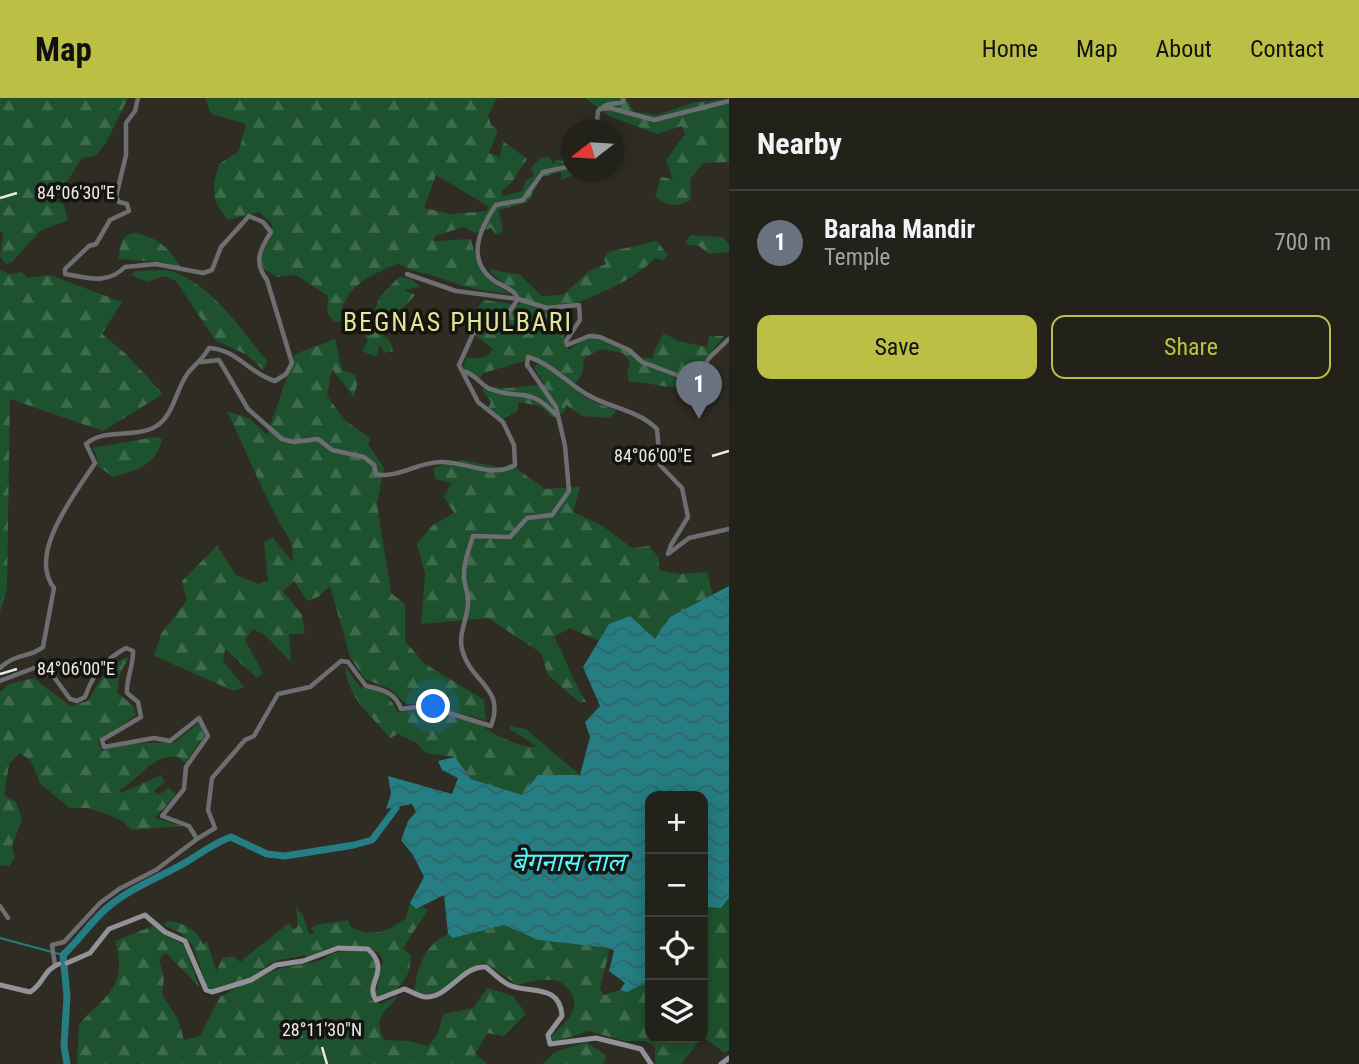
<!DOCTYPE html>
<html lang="en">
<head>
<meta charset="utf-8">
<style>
  :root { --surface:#22211a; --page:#2a2923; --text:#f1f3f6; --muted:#a2a3a2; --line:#3f3e39; --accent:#bbc044 }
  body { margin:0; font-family:"Roboto Condensed","Noto Sans Devanagari",sans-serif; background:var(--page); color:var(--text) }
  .controls { position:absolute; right:21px; bottom:21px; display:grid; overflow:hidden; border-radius:14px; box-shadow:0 4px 18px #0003 }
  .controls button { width:63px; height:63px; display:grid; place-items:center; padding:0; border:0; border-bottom:2px solid var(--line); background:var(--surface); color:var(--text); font:35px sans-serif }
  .compass { position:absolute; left:561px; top:21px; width:63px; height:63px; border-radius:50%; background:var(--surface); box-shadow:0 4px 18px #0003; rotate:253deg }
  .you { position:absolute; left:434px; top:609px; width:24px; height:24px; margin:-18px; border:5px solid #fff; border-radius:50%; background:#1a73e8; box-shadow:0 0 0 10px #1a73e833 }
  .badge { display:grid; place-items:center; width:46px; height:46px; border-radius:50%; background:var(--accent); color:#fff; font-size:23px; font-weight:700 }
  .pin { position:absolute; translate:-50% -58px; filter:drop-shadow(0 2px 4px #0008) }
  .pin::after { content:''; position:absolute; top:37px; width:24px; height:21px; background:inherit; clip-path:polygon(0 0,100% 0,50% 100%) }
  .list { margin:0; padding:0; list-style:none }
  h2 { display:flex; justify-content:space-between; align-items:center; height:91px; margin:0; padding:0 28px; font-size:30px }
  h2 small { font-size:23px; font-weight:400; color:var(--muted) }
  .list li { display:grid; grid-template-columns:46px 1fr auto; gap:21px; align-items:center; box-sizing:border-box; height:105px; padding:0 28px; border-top:2px solid var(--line) }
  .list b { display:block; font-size:26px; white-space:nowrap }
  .list p { margin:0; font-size:23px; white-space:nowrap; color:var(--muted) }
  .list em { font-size:23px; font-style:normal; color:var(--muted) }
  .actions { display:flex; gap:14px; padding:21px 28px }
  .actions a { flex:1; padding:16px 0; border:2px solid var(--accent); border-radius:14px; text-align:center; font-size:24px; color:var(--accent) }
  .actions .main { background:var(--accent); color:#111 }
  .icon { flex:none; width:38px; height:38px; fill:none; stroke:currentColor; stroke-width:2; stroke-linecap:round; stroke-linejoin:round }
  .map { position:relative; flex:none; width:729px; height:966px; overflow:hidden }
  header { display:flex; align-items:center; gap:42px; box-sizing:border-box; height:98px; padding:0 35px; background:var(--accent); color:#111 }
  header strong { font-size:33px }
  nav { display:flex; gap:38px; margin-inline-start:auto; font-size:24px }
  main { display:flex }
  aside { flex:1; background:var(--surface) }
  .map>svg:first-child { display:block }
</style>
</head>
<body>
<header>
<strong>Map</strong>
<nav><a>Home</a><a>Map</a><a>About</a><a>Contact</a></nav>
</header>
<main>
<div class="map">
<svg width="729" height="966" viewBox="0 0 729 966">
  <defs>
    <pattern id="forest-firs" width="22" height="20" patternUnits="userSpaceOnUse" patternTransform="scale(1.75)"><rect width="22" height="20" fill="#1e522f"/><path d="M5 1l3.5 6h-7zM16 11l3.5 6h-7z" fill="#3f6b4d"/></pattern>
    <pattern id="water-waves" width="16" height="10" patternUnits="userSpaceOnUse" patternTransform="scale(1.75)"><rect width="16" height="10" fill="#247e83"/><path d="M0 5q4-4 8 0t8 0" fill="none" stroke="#336567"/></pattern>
  </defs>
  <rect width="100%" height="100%" fill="#2e2c23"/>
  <path fill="url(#forest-firs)" fill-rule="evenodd" d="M0 0H128L106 45 95 58 82 60 55 103 64 107 68 122 40 133 12 164 6 166 0 159 3 136 0 133Z
    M205 0H497L488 17 491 27 498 32 489 55 500 59 503 43 527 61 512 84 501 94 503 98 522 93 526 82 534 78 531 70 540 60 549 59 553 66 556 62 565 61V67L571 63 572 74H582L561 82V74L541 79 528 104 499 112 503 133 496 137 491 130 475 135 464 129 435 138 434 143 471 141C477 169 486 184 511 196 485 194 464 189 440 180 425 174 412 175 398 165 372 177 349 185 341 214L347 224 333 223 327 214 328 198 296 177 277 179 264 171 260 159 270 141 272 126 259 114 228 122C210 100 212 92 219 66L239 53 246 26 211 16ZM436 77 488 108 487 113 451 116 424 110Z
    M585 0H626L634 14 658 17 692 5 729 1V64L704 65 690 81 691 102C677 109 668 109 655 99L661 79 673 81 666 62 685 36 682 28 657 36 609 18Z
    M133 135C155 137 172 152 180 169L163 164 118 161C121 149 119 139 133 135Z
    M690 137 722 139 729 146V154L709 156 699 148 685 146Z
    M657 143 668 157 663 162 655 160C635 183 584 203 554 213L566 231 563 238 569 252 593 234 632 251 640 260H654L653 255 664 235 678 243 707 249 709 238H724L704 263 698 282C679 297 652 283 629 284L627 274 630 264 623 255 601 251 584 260 582 276 576 285 569 283C581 301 597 305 616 312L611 320 582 318 566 307 564 314 553 320 541 308 518 304V313L503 321 488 310 491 304 482 291C494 286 498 291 510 290 522 289 534 287 544 286L534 270 538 265 531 261 483 275 480 281 463 270 466 259C477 262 486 261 493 251 483 241 461 232 461 217L470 219 484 202 518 207 522 203C513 191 494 181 489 171L520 177 542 198 563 197 588 174 606 166 604 161 608 154Z
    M0 172 9 176 21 174 28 180 50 177 122 204 102 236 126 256 163 296 103 333 10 301 7 490 0 514Z
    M167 172C210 183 240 230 267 263L263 272 247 257 215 242 176 183 164 178 147 184 131 177 135 173Z
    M399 179 412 181 420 189 404 192 415 197 395 219 378 222 376 230 390 243 393 253 384 255 380 247 376 259 362 253 368 243 364 237 381 197Z
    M335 241 342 272 355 277 357 286 354 299 332 271 327 298 345 322 370 340 368 346 384 370 377 405 391 495 405 506V543L425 566 484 602 486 622 419 606H406L390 591 365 581 350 559 330 488 318 499 307 503 294 483 283 493 302 517 305 536H289L291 564 266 538 253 531 245 542 263 575 257 580 225 551 223 563 244 589 234 593 154 558 161 536 187 502 182 483 217 448 236 477 258 486 268 483 264 444 272 439 293 464 292 446 270 407 227 313 250 321 267 337 295 256Z
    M155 339 162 341C157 366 136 373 113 379L98 368 96 356 92 350Z
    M462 362 503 370 512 365C521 377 533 380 544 391L580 389 573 414 601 427 632 450 649 448 659 460V472L679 476 707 474 713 498 670 519 655 541 609 526 599 543 570 530 554 539C566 561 573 583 586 604H579L548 577 541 555 488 520 421 526 425 476 417 445 433 427 454 415 444 399 451 385 435 381 433 370Z
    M129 559 120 575 117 594 133 608 136 617 98 643 102 653 121 646 175 644 201 623 205 637 185 665 178 659C151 656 140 681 120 692L121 695 161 677 165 684 154 693 158 697 169 690 176 697 155 720 182 728 131 732 122 723 104 715 88 710H69L40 685 31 663 20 655 9 666 4 697 16 704 22 721 12 748 15 759 9 768 0 767V594L9 586 34 580 70 608 88 603C97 587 110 563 129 559Z
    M345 568 360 589 386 595 398 614 429 611 482 627C491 637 525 651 538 649L510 631V628L526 631 580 677 538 678 523 698 471 681 455 659 426 655 417 645 398 636 390 640C370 615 348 602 345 568Z
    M729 800V952L725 955 703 939V809C714 811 723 810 729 800Z
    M410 805 416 811 422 809 428 812 403 850 411 858C410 881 401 891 381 900L375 898 383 863 378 854C347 846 339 842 309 860L304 857C294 861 279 860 272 865 261 870 256 879 244 883 235 886 230 885 223 891L208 892 193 848 181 835 163 827 168 823C181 824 197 831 203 846L207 843 216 873 223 860 234 858 240 864 289 825 294 832 298 828 296 809 303 817 309 836 315 835 310 830C320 824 336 825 348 822L350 828C371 841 387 834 406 820Z
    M504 827 538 842 610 850 600 891 604 897 620 892 627 894 650 883V940H702L681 966H655V949L646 943H624L589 933 551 945 552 937C566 925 583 910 569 892 564 885 558 882 550 882 540 881 527 885 517 887L486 865 479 866C461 877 435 905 414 893 418 869 424 847 448 836L454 840Z
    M153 828 185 848 199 889 166 855 159 861 164 881 162 896 178 921 184 942 200 938 220 899 234 891 278 871 319 863 333 855 354 851 369 855 377 868 371 902 381 906 398 898C385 916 373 916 384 942L409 943 428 948 438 935 443 916 473 910 487 890 513 898 526 916 504 938 487 935 475 956 487 966H77L79 926C108 896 128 888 115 843Z
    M586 944 606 957 604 966H542L555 954Z"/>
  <path fill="url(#water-waves)" d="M729 488V800L721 810 703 809V698H650V883L627 894 620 892 625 885 609 873 614 853 609 850 538 842 504 827 453 840 448 836 444 797 416 811 410 805 424 779 413 757 401 742 408 723 416 714 412 706 386 711 391 696 388 678 452 696 458 680 442 672 438 663 455 659 471 681 522 697 538 677H580L590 639 585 624 600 608 583 569 609 526 630 518 655 541 670 519Z"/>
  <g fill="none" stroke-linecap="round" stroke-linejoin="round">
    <path stroke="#247e83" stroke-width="2" d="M0 840 63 857"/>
    <path stroke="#247e83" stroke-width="7" d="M67 966 64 948 67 898 63 857C79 843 91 823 108 809 132 789 161 779 188 763 203 754 214 745 231 739L267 756 285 758 354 747 372 742 396 710"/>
    <path stroke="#6e6d72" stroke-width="4.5" d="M600 11 610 10 654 22 729 3
      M596 32 598 13 606 7 623 4V0
      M407 176 456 193 518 201 547 210 579 207 580 222 566 243 567 247 589 238 600 239 629 252 642 264 693 283 710 259 729 241
      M201 264 219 262 248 311 282 341 294 344 318 341 332 352 364 359 374 367 376 376C396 381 419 364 440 364 465 363 492 381 515 367L514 347 503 324 478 304 462 273
      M556 317C528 287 521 303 490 291 480 286 473 274 462 273L459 267 473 236 507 217 518 201C515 192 504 189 496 184 465 163 479 132 496 107L523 102 543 74 572 68
      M0 570C15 555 30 560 43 549L54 490C27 456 75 396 95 365L86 346C104 330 132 340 153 330 174 320 175 292 188 275 195 266 203 261 209 250 236 251 250 276 275 283L286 276 292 265 267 182C253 164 260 151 271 134L263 124 249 118 221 149 212 172 203 175 156 166 125 169C107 187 89 180 65 176V171L89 148 96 146 110 122 129 113 127 106 119 104 116 99 126 57V25L135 13 138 0
      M0 583 34 570 54 579 70 601 77 603 85 599C93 576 104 562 126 550L133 553C134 567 126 580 127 595L138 604 141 619 102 642 104 649 154 640 170 643 199 620 208 638 186 669 184 691 162 718 189 728 197 741 156 772 119 791 100 805 64 844 52 847 55 867
      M197 741 215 730 208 712 212 680 245 642 254 638 278 596 310 589 341 563 348 564 366 588C381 591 395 594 401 611L426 608 491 628C506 589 470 585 462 551 458 534 469 519 468 502 468 495 465 488 464 481 463 465 469 452 473 438L510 439 527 420 552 417 569 393 565 348 556 309 527 267 528 259C551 265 568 286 588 297 610 310 638 312 657 331L660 367 682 390 688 419 671 447 668 456 689 440 729 431
      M0 808 8 820"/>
    <path stroke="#93929a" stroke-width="5" d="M67 865 90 855 109 831 145 817 165 834 185 843 206 892 212 894 251 882 276 867 303 863 338 850 368 851C392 873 364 885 376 902L404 891C411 893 418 898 425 899 449 900 462 867 486 869 493 875 501 883 509 887 529 896 560 885 562 918L548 937 550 946 596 940 641 951 651 966
      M0 887 30 894C43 887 44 871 59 866
      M721 966 729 960"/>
  </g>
  <path fill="none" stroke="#ebeae4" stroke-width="2.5" d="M0 100 17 95M712 358 729 353M0 576 17 571M322 949 327 966"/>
  <g text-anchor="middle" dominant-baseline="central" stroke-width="7" stroke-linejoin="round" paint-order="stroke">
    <g font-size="26" letter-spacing="2" fill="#e1e697" stroke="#151410">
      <text x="458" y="224">BEGNAS PHULBARI</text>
    </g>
    <g font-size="26" font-style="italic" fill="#54f6ff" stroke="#151410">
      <text x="568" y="764">बेगनास ताल</text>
    </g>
  </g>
  <g font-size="18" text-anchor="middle" fill="#ebeae4" stroke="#151410" stroke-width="7" stroke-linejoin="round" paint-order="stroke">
    <text x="76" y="101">84°06'30"E</text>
    <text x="653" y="364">84°06'00"E</text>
    <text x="76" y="577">84°06'00"E</text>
    <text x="322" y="938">28°11'30"N</text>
  </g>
</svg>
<div class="controls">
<button>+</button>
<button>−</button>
<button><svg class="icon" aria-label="locate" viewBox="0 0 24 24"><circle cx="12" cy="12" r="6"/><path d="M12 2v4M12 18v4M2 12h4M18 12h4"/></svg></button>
<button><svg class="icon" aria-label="layers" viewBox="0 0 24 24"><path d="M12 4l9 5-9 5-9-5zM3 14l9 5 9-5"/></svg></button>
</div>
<svg class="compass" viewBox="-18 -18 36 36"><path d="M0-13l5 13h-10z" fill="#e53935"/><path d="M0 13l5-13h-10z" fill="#a2a3a2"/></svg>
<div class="you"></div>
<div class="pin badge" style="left:699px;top:321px;background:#6b7280">1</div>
</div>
<aside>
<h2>Nearby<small></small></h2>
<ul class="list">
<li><span class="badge" style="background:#6b7280">1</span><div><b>Baraha Mandir</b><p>Temple</p></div><em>700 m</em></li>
</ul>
<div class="actions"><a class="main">Save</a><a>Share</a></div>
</aside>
</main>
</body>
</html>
